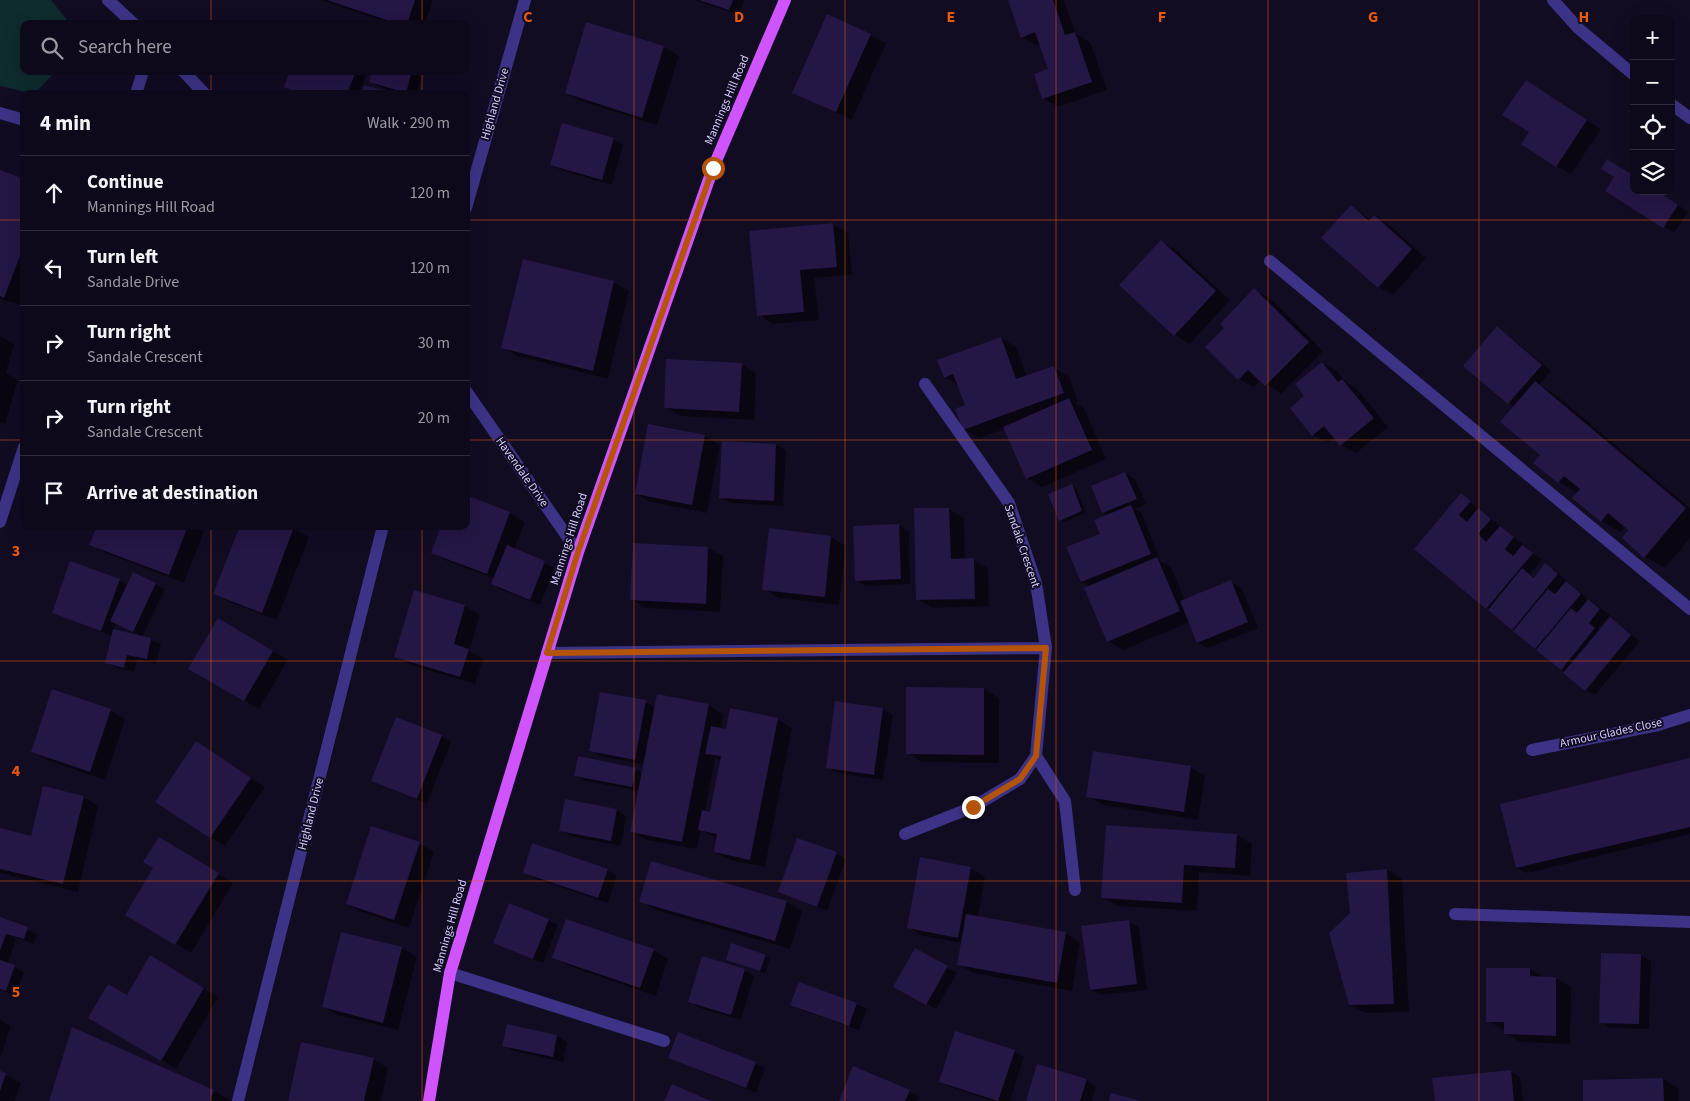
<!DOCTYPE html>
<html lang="en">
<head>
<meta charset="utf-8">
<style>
  :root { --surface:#0e091a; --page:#1c1727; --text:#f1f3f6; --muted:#9b9aa2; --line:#2e2a39 }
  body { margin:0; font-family:"Source Sans 3",sans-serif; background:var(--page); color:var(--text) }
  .controls { position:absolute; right:15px; top:15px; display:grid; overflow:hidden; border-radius:10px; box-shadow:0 5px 20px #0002 }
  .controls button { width:45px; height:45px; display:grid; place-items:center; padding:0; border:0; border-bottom:1px solid var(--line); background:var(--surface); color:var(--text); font:25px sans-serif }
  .stop { position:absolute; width:15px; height:15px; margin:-11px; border:4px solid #b45309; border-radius:50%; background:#fff }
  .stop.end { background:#b45309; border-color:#fff; box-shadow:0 1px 5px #0008 }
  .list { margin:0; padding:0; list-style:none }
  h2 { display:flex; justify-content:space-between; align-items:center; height:65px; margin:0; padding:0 20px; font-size:21px }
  h2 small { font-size:16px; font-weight:400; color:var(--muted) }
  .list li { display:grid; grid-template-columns:32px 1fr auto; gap:15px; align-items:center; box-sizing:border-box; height:75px; padding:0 20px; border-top:1px solid var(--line) }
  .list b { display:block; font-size:19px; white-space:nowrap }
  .list p { margin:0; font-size:16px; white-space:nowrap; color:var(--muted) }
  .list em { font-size:16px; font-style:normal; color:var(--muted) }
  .icon { flex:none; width:28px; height:28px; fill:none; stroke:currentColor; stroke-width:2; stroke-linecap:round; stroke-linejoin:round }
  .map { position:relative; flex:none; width:1690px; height:1101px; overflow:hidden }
  .search { position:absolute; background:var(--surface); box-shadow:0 5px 20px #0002; left:20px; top:20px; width:450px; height:55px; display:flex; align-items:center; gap:12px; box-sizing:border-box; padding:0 18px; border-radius:10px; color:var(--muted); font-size:19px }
  .panel { position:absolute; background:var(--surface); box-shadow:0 5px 20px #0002; left:20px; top:90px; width:450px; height:440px; border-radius:10px }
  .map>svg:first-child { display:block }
</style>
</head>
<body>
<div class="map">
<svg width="1690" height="1101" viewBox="0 0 1690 1101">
  <rect width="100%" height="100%" fill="#120c23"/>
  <path fill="#0e2b2d" d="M0 0H51L70 24H24V71H56L34 94 0 86Z"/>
  <path fill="#0007" fill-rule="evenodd" d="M321 0H433L425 24H391Z
    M694 0H744L739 15Z
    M1009 0H1064L1076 34 1090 42 1107 90 1058 107 1043 98 1050 70 1041 44 1037 45 1022 37Z
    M828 16 886 43 852 120 794 92Z
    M587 24 664 47 679 56 657 125 581 101 566 93Z
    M291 71H367L359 94H299L286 87Z
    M373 71H423L417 94H402L380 87 370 82Z
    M1541 90 1601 129 1571 174 1556 166 1530 132Z
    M613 139 623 145 612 185 561 170 551 165Z
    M0 171 24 180V292L19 305 0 298Z
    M1616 176 1634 191H1656L1688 212 1674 233 1607 190Z
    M1351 206 1371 220 1374 217 1389 225 1426 258 1393 295 1378 287Z
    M833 224 848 233 852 275 814 278 819 320 773 324 758 315Z
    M1161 241 1176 250 1230 300 1190 344 1175 335 1121 285Z
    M524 260 614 282 629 291 608 379 517 356 502 347Z
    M1255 290 1270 298 1323 351 1281 394 1261 380 1254 387 1239 379 1226 328Z
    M1497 328 1507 334 1551 371 1539 385 1555 394 1690 508V538L1665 568 1645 557 1623 538 1630 530 1626 526 1621 532 1601 521 1578 493 1559 482 1535 462 1541 455 1515 407 1509 403Z
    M0 336 14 344 6 373 18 380 5 424 0 423Z
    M1001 338 1016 347 1027 377 1054 368 1069 376 1078 402 1075 403 1084 408 1106 459 1042 487 1027 478 1005 429 979 438 964 430 967 405 959 386 945 377Z
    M1323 363 1338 372 1347 383 1357 389 1388 427 1356 453 1341 445 1335 437 1328 443 1313 435 1306 396Z
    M741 364 756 373 754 420 680 416 665 407Z
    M649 426 705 436 720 445 707 513 651 502 636 494Z
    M776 445 786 450 783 506 731 503 721 497Z
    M1125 473 1135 479 1146 504 1135 509 1141 512 1160 559 1158 560 1171 567 1185 600 1231 582 1241 587 1258 628 1208 648 1198 643 1190 622 1123 650 1108 641 1091 587 1082 582 1108 515 1103 512Z
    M1072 486 1076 488 1086 513 1064 522 1060 520Z
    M1461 495 1523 544 1522 546 1542 560 1530 574 1535 578 1546 565 1556 571 1567 581 1566 582 1610 615 1598 629 1600 631 1610 619 1640 641 1595 695 1585 690 1416 549Z
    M466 497 510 513 525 522 514 550 555 568 540 605 502 590 492 584 495 579 447 561 432 552 466 526Z
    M915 509H949L964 518 965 560H973L988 568 989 606 932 608 917 599Z
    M899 525 909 531 910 584 866 586 856 580Z
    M98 526H206L184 583 106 553 91 544Z
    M241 526H289L309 537 277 620 230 602 215 594Z
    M831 537 846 546 839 605 779 598 764 589Z
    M708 548 723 556 720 612 646 608 631 599Z
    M119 580 128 585 155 584 165 589 142 637 161 644 156 664 137 659 134 672 117 668 107 662 112 636 53 612ZM116 623 142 636V637L113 631Z
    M415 592 465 606 480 615 469 651 483 659 475 684 411 665 396 656Z
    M219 620 288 660 259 709 190 669Z
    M984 689 999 698V763L922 762 907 753Z
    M645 702 655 707 708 705 723 714 721 729 727 730 777 719 792 728 765 867 730 860 715 852 718 839 701 830 697 849 646 840 631 831 639 791 585 781 575 775 635 769 643 773 644 765 601 756 591 750ZM715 758 721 761 711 813 705 812Z
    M837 703 883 709 893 715 883 780 837 773 827 767Z
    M110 710 125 719 105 780 47 760 32 752Z
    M442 736 451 742 427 804 373 781Z
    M196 743 265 787 225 846 210 837Z
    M1690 759V834L1527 873 1517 868Z
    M1190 767 1205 776 1198 820 1103 805 1088 796Z
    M84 797 98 806 78 892 0 873V830L32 837Z
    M617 810 626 816 621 846 570 836 560 830Z
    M1237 835 1252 844 1250 876 1199 872 1197 911 1117 906 1102 897Z
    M159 839 233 883 191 953 126 914 155 867Z
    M419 843 434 852 409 928 362 912 347 904Z
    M836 853 846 859 827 911 779 892Z
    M652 863 787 902 802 911 790 949 656 910 641 901Z
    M970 868 985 877 978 917 1065 933 1080 942 1072 991 973 973 958 964 962 943 923 936 908 927Z
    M607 870 617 875 608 903 534 878 524 872Z
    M1387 870 1402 879 1409 1012 1365 1013 1350 1005 1351 913 1348 874Z
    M0 919 37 934 34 944 16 938 8 964 24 972 16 996 0 990Z
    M548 920 558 925 543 963 494 943Z
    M1129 922 1139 927 1147 990 1101 995 1091 990Z
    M342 933 402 948 417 957 398 1030 338 1015 323 1006Z
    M915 949 957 973 936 1009 904 992Z
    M653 950 668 959 656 996 569 966 554 957Z
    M1602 954 1641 955 1651 961 1649 1029 1610 1028 1600 1022Z
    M765 956 770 958 765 973 727 960Z
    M150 957 218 997 176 1069 90 1017 127 996Z
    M1530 969 1544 977 1556 978 1571 987 1570 1044 1520 1042 1505 1033V1030L1487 1021Z
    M744 970 754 976 741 1020 700 1008 690 1002Z
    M799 983 857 1004 867 1009 859 1030 802 1010 792 1004Z
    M0 1020 11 1026 0 1058Z
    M73 1029 214 1091 232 1101H50Z
    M557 1036 567 1042 563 1062 514 1051 504 1045Z
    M1014 1051 1024 1057 1010 1101H993L950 1087 940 1081Z
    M669 1058 755 1063 765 1069 756 1093Z
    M373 1059 388 1068 381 1101H290Z
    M1510 1071 1520 1077 1523 1101H1436Z
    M0 1072 21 1083 15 1101H0Z
    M1663 1079 1678 1088V1101H1584Z
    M1086 1080 1096 1086 1092 1101H1027Z
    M909 1091 919 1097 917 1101H840Z"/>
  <path fill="#241645" d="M327 0H415L407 24H399Z
    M699 0H733L729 10Z
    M1008 0H1053L1065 35 1075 32 1092 82 1042 99 1034 74 1048 69 1035 32 1021 38Z
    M827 14 871 34 836 112 792 93Z
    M586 22 664 46 642 118 565 93Z
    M290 71H356L347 94H302L284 87Z
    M372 71H412L406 93 369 82Z
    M1526 80 1587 120 1556 167 1521 144 1529 132 1502 115Z
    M364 85 394 93V94H362Z
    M562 123 614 138 602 180 550 165Z
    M1607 159 1634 176V191H1657L1678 205 1663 228 1605 191 1614 177 1601 169Z
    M0 170 24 179V245L4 298 0 296Z
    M1351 205 1369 221 1374 215 1412 249 1378 288 1321 238Z
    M833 223 837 267 800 270 804 312 757 316 749 231Z
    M1161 240 1216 291 1174 336 1119 285Z
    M523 259 614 281 593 371 501 348Z
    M1254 288 1309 342 1265 386 1248 370 1238 380 1205 347 1224 328 1220 324Z
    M1497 326 1542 365 1508 404 1463 366Z
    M1001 337 1016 379 1054 366 1064 393 963 430 955 409 965 405 953 374 944 378 937 360Z
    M666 359 742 363 739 412 664 408Z
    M1322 362 1338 382 1342 379 1374 418 1340 446 1324 426 1312 436 1290 408 1304 396 1295 384Z
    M1535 381 1686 508 1644 558 1622 538 1628 530 1608 513 1601 522 1572 498 1580 489 1564 476 1558 483 1533 463 1540 455 1500 422Z
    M1069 398 1092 450 1026 479 1003 427Z
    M648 424 705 435 692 505 635 494Z
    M722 441 776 444 774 501 719 498Z
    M1125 472 1137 499 1102 513 1091 486Z
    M1072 484 1082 511 1059 521 1048 494Z
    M1461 493 1471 501 1459 515 1467 522 1478 508 1491 519 1478 534 1486 542 1500 526 1514 537 1505 549 1513 556 1522 545 1533 553 1486 609 1414 549Z
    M466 495 510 512 487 574 431 553 441 526H466Z
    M1131 505 1151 554 1081 582 1066 547 1100 534 1094 520Z
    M914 508H949L951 559 974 558 975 599 916 600Z
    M899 524 901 579 855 581 853 526Z
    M97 526H188L169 575 89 545Z
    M240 526 294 527 262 613 213 594Z
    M769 528 831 536 825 597 762 590Z
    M633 543 708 547 706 604 630 600Z
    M507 545 545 561 530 600 491 584Z
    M1157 557 1180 611 1107 642 1084 588Z
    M70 561 120 579 101 631 52 613Z
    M1545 563 1558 574 1512 630 1488 610 1522 568 1534 578Z
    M133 572 156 583 133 632 110 621Z
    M1231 580 1248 622 1197 643 1180 601Z
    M1566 581 1581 594 1535 649 1513 631 1548 589 1555 594Z
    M414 590 465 605 454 644 469 649 460 677 394 657Z
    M1588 599 1600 609 1589 623 1595 628 1561 670 1536 650 1571 608 1577 613Z
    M1610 617 1631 635 1585 691 1563 673Z
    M218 618 273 651 244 701 188 669Z
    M113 629 151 638 147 659 127 655 124 668 105 663Z
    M906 687 984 688V755L906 754Z
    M52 689 111 709 90 772 31 752Z
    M600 692 646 700 635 760 589 751Z
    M657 694 709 704 682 842 630 832Z
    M835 701 883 708 874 775 826 768Z
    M730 708 778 718 750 860 714 852 717 834 698 830 702 810 710 812 721 756 705 754 711 726 726 729Z
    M396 717 442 735 417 799 371 781Z
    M196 741 251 778 210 838 155 802Z
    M1093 751 1191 766 1184 812 1086 797Z
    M578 756 636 768 632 787 574 776Z
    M1690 758V827L1516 868 1500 804Z
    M43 786 84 796 63 884 0 869V828L31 836Z
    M565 799 617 809 611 841 559 831Z
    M1106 825 1237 834 1235 868 1184 865 1182 903 1101 898Z
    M371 826 420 842 394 920 346 904Z
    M159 837 219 873 175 945 125 915 153 868 143 862Z
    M797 838 837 852 817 907 778 892Z
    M532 843 608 869 598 898 523 873Z
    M920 857 971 867 958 938 907 928Z
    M651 861 787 901 775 941 639 902Z
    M1387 869 1394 1004 1349 1005 1329 933 1350 913 1346 873Z
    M509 903 549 919 533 959 493 943Z
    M966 914 1066 932 1057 983 957 965Z
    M0 917 28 927 24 939 6 934 0 951Z
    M566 919 654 949 640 988 552 958Z
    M1129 920 1137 984 1090 990 1081 926Z
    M341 932 402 947 383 1023 322 1007Z
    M731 943 766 955 760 971 726 960Z
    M915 948 948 966 926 1005 893 987Z
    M1601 953 1641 954 1639 1024 1599 1023Z
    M150 955 204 988 161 1061 88 1018 108 984 127 995Z
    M702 956 745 969 731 1015 688 1002Z
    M0 960 15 965 6 991 0 989Z
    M1486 968H1530V976L1556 977V1036L1504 1034V1022H1486Z
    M799 982 857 1003 849 1026 790 1005Z
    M507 1024 557 1035 553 1057 502 1046Z
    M72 1027 214 1090 210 1101H49Z
    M955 1031 1015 1050 998 1101 939 1082Z
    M678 1032 756 1062 746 1088 668 1058Z
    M301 1042 374 1058 364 1101H288Z
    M1037 1064 1087 1079 1080 1101H1026Z
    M853 1066 910 1090 905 1101H839Z
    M1511 1070 1514 1101H1435L1432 1078Z
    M0 1071 6 1073 0 1091Z
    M1663 1078 1664 1101H1583V1080Z
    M672 1084 711 1101H664Z
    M1111 1093 1138 1100V1101H1109Z"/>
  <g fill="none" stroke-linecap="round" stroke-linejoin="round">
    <path stroke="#3d3386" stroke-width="12" d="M108 0 134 24
      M1553 0 1578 28 1634 75
      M183 71 205 94
      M136 94 143 71
      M1671 104 1690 118
      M0 113 24 120
      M466 208 525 0
      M1270 261 1690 609
      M466 391 578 552
      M0 522 24 447
      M547 653 1046 648
      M1532 750 1658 725 1690 715
      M1036 756 1065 801 1075 890
      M905 834 973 807 1020 779 1036 756 1046 648 1036 583 1009 503 925 384
      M1455 914 1690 922
      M450 973 664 1041
      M238 1101 383 526"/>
    <path stroke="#cf54ff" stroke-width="12" d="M429 1101 450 973 578 552 713 168 785 0"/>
  </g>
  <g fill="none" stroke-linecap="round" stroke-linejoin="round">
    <path stroke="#b45309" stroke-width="6" d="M713 168 578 552 547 653 1046 648 1036 756 1020 779 973 807"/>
  </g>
  <path fill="none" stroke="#e8590c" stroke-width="1" stroke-opacity="0.55" d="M211 0V24M422 0V24M634 0V1101M845 0V1101M1056 0V1101M1268 0V1101M1479 0V1101M211 71V94M422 71V94M0 220H24M466 220H1690M0 440H24M466 440H1690M211 526V1101M422 526V1101M0 661H1690M0 881H1690"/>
  <g text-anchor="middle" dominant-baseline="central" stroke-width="4" stroke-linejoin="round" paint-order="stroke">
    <g font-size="12" fill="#d7cdff" stroke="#120c23">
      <text transform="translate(727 100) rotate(-67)">Mannings Hill Road</text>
      <text transform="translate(495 104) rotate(-74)">Highland Drive</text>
      <text transform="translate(522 472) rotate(55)">Havendale Drive</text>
      <text transform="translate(569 539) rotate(-72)">Mannings Hill Road</text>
      <text transform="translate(1022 546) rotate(71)">Sandale Crescent</text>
      <text transform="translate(1611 733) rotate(-12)">Armour Glades Close</text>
      <text transform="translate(311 814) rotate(-76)">Highland Drive</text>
      <text transform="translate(450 926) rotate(-74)">Mannings Hill Road</text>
    </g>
  </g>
  <g font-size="16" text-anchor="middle" font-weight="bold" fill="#e8590c" stroke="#120c23" stroke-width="4" stroke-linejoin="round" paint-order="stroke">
    <text x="528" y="22">C</text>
    <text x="739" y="22">D</text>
    <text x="951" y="22">E</text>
    <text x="1162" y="22">F</text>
    <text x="1373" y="22">G</text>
    <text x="1584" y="22">H</text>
    <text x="16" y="556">3</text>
    <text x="16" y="776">4</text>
    <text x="16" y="997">5</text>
  </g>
</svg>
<div class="controls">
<button>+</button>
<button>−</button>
<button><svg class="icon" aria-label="locate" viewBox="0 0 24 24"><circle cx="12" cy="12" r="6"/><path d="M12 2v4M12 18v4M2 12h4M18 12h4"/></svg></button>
<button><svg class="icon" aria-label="layers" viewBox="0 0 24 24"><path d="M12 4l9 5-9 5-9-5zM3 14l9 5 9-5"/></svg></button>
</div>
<div class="stop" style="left:713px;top:168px"></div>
<div class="stop end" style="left:973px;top:807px"></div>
<div class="search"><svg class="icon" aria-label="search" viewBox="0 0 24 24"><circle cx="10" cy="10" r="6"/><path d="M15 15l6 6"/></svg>Search here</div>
<section class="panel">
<h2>4 min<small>Walk · 290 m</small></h2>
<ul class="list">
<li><svg class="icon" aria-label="ahead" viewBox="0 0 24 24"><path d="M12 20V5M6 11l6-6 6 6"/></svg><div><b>Continue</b><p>Mannings Hill Road</p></div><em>120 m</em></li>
<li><svg class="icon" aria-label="left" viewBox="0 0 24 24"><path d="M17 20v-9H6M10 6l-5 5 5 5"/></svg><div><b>Turn left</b><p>Sandale Drive</p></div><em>120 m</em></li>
<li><svg class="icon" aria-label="right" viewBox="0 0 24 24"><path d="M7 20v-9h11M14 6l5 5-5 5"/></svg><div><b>Turn right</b><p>Sandale Crescent</p></div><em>30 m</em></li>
<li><svg class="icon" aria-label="right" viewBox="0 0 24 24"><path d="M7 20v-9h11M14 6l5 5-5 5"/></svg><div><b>Turn right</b><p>Sandale Crescent</p></div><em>20 m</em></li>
<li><svg class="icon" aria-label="arrive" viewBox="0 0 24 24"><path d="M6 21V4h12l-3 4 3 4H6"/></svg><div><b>Arrive at destination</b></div></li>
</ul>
</section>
</div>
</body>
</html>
